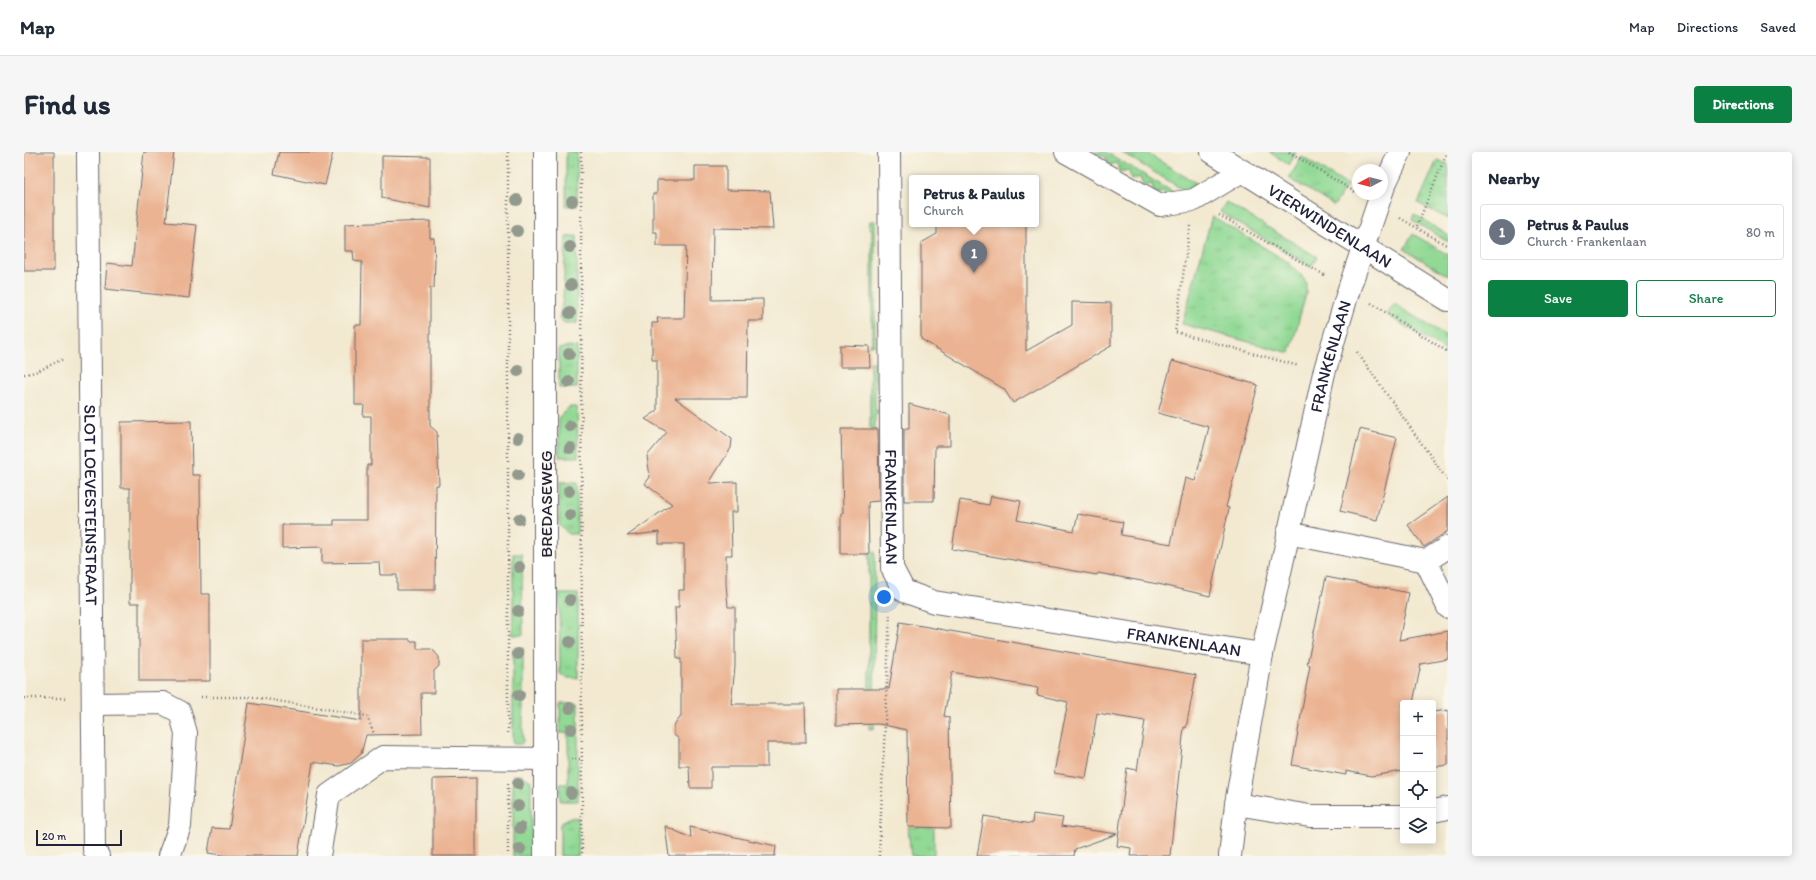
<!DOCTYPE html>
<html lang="en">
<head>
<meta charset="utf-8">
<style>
  :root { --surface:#fff; --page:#f6f6f7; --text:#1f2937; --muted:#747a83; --line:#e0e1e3; --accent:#0b8043 }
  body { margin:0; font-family:Itim,sans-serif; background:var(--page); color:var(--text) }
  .controls { position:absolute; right:12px; bottom:12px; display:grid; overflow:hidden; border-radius:4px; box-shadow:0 2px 10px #0003 }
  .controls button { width:36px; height:36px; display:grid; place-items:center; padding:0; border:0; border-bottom:1px solid var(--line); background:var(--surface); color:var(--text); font:20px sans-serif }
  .compass { position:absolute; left:1328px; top:12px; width:36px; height:36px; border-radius:50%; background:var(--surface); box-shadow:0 2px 10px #0003; rotate:263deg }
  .scale { position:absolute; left:12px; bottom:10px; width:86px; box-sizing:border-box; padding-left:4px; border:2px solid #22223b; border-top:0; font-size:11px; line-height:14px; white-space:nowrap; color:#22223b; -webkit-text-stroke:3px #fbf7ec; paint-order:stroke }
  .you { position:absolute; left:860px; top:445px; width:14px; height:14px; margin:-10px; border:3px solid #fff; border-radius:50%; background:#1a73e8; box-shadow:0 0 0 6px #1a73e833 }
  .badge { display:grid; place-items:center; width:26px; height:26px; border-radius:50%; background:var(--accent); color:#fff; font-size:13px; font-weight:700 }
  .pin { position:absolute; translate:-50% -33px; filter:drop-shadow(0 1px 2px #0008) }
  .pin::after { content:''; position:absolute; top:21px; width:14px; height:12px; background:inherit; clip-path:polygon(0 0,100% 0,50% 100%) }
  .popup { position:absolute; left:885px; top:23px; width:130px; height:52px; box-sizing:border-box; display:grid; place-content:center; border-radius:4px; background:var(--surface); filter:drop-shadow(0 1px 3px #0005); font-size:13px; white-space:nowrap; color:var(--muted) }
  .popup b { font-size:15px; color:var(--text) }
  .popup::after { content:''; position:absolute; left:50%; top:100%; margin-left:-8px; border:8px solid transparent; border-top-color:var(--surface) }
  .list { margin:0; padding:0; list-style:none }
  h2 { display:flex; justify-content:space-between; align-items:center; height:52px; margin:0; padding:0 16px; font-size:17px }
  h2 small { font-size:13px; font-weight:400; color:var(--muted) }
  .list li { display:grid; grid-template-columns:26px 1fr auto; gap:12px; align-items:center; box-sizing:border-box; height:56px; margin:0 8px 8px; padding:0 8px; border:1px solid var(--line); border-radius:4px }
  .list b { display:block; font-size:15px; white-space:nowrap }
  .list p { margin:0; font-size:13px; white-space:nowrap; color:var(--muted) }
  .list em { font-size:13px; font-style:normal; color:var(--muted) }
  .actions { display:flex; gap:8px; padding:12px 16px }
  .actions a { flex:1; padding:9px 0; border:1px solid var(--accent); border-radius:4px; text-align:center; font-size:14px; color:var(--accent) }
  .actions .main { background:var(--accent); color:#fff }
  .icon { flex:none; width:22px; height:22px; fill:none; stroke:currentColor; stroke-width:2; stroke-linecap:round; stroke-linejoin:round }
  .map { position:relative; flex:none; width:1424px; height:704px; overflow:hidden; border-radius:4px }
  header { display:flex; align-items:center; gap:24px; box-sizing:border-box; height:56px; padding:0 20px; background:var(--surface); border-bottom:1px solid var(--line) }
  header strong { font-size:19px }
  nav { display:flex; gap:22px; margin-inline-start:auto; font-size:14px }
  .intro { display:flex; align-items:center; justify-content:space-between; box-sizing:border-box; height:96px; padding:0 24px }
  h1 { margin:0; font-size:28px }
  .button { padding:10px 18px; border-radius:4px; background:var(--accent); color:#fff; font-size:14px; font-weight:700 }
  main { display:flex; gap:24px; padding:0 24px }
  aside { flex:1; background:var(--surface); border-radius:4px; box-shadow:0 2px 10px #0003 }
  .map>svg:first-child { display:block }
</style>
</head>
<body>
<header>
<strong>Map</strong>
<nav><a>Map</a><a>Directions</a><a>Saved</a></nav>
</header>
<div class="intro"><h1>Find us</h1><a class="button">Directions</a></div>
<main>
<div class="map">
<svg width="1424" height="704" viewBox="0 0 1424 704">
  <defs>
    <pattern id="grass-tufts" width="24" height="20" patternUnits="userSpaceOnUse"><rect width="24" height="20" fill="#91d994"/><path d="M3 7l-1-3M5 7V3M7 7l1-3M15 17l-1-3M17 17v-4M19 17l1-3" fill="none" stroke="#7dba80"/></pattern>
  </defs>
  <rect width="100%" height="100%" fill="#fbf7ec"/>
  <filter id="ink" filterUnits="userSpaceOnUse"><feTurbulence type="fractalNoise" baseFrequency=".025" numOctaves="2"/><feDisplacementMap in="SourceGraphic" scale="8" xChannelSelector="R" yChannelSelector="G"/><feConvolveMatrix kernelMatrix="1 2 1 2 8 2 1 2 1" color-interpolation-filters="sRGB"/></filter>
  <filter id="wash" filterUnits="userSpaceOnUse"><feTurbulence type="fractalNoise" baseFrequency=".012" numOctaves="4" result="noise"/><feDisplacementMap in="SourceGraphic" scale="16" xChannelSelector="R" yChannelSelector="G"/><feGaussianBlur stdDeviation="0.9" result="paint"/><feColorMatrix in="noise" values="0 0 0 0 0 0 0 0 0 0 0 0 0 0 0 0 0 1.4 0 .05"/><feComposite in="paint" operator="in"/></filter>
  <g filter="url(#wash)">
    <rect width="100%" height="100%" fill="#f2e9d0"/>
    <path fill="url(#grass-tufts)" stroke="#5a7e68" d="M542 0H553V54H542Z
      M1071 0H1082L1157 45 1143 53 1140 40 1130 42 1128 32 1119 34 1116 25 1107 28 1105 18 1095 20 1093 11 1084 13 1081 4 1072 6Z
      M1097 0H1121L1172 31 1166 42Z
      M1245 0H1270L1272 1 1265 13Z
      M1278 5 1323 33 1310 54 1265 26Z
      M1413 8 1424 12V67L1394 51Z
      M1202 50 1293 105 1287 115 1196 60Z
      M1390 62 1424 83V90L1388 68Z
      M1188 64 1264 110 1280 126 1282 131V141L1266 201 1158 172Z
      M846 69H851V193H845L848 191V77L845 76Z
      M1389 82 1424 103V124L1380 97Z
      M553 84V171H541L535 167 539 147 542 85Z
      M1370 152 1424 185V200L1363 163Z
      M545 194 553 195V236H535V197Z
      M846 210H851V258H856V262H851V279L846 277Z
      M545 255H553L554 305H535V265Z
      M535 331H553V382H545L535 373Z
      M851 400 850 577H845V401Z
      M489 402H498L499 483H489Z
      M535 442H554V526H543L536 522Z
      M489 496H499V590L497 592H489Z
      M536 551H554V649H536V632H544V581H536Z
      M489 623H497L507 629V704H489Z
      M546 665 554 666V704H536V672Z
      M884 675H910V704H887Z"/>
    <g id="blocks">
      <path fill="#ebb392" d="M0 0H30V119H0Z
        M120 0H150L142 70 173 73 165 146 81 137 83 111 108 114Z
        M255 0H309L301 33 250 22Z
        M358 4 406 5V56L358 46Z
        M671 14H702V38L746 39 749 77 689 76 688 148 739 147V169H724L723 246H651L708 287 707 296 685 331 713 330V360H707L708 403H702V432L704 455H711V515L707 552H781L782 591H743V615H687V636H666L665 614H655V587L650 583V574L657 564V507H653L651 455H655V438H660V392H635V380L603 384 648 352 621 332 626 325 623 304 643 280 621 267 633 259V208H628V171H634L633 166H660L662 94H633V80H629V42H633V28H671Z
        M406 69V86H410L411 109 410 136H406V274L413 280 415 333H412L411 438H373V423H356L355 410 298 411V395L258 396V373H310V368H343V313H347V264H339L340 253H331V173H337L338 110 330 109 329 99H321V72Z
        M913 72H1002V199L1048 173V150L1087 151V194L989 251 980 237 897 187V91L913 82Z
        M816 193 845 194 846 215H816Z
        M1148 209 1234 233 1202 355 1205 356 1186 444 1134 432 1074 421 1073 423 928 397 936 348 965 353 967 344 997 349 993 368 1050 379 1054 362 1099 370 1097 383 1147 392 1161 326 1171 329 1185 275 1134 261Z
        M885 252 926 263V294H911L910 349H880V277H885Z
        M167 269 168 323H176L177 442H186V529H115V451H106V336H97V270Z
        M817 277H854L855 349 844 350 845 402H817V361H819Z
        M1336 277 1373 286 1353 368 1316 359Z
        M1424 345V379L1400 395 1384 373Z
        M1302 425 1385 441 1375 488 1424 479V507L1397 512 1389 551H1379V619L1347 624 1322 619V623L1268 613 1286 513 1283 512Z
        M876 470 1172 523 1162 576 1160 575 1146 704H1106L1107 696 1093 694 1103 616 1113 618 1121 569 1073 561 1062 626 1030 621 1044 550 1013 543 1014 536 928 520 920 564 925 565 927 676 884 675 883 578 855 572 812 573V537H865Z
        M337 487H386V489H393V497H408L415 505V514L410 519V541H397L398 582 342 583 337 602 327 611 315 614 289 610 274 704H204L184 701 188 676 205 677 225 551 337 569Z
        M1424 558V613L1409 615V560Z
        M452 626V704H409V627Z
        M1009 662 1039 666 1037 674 1093 682 1051 697 1050 704H953L960 664 1008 672Z
        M641 674 667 686 666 675 752 694 751 704H645Z"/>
    </g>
  </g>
  <g filter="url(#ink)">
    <use href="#blocks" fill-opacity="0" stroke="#6b686f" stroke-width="1"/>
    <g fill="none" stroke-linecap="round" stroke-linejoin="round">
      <g stroke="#6b686f" stroke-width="24">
        <g id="minor">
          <path id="s1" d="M64 0 70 698 74 704"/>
          <path id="s2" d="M865 0 868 416 880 439 910 450 1238 502"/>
          <path d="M1042 0 1136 53 1170 48 1218 19"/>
          <path id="s3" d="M1188 0 1424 148"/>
          <path d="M1264 381 1402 409 1424 395"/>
          <path d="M1402 409 1424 455"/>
          <path d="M70 552 139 551 156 560 162 581 156 674 145 704"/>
          <path d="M1212 652 1286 664H1379"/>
          <path d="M1409 659 1424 656"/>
          <path d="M295 704 305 643 359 605 521 607"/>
          <path d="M521 704V0"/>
          <path id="s4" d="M1206 704 1212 652 1238 502 1300 221 1325 137 1360 34 1376 0"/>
        </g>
      </g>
      <path stroke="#6b686f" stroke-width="2.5" stroke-dasharray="1 3" stroke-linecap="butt" d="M557 0 558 704
        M1265 0 1331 40
        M1195 63 1302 124
        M1376 66 1424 94
        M1166 74 1151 180 1275 214
        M1393 74 1423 0
        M1347 151 1424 200
        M1333 200 1424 329
        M0 222C16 221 25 212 40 207
        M177 545H230L343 564 350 582
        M0 546H43
        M484 581V0
        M547 607H558
        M484 632V704
        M855 704 866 461"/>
      <use href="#minor" stroke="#fff" stroke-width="22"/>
    </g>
    <g fill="#929a8d">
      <circle cx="493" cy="48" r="6"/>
      <circle cx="548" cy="49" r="6"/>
      <circle cx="493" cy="79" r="6"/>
      <circle cx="546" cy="95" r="6"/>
      <circle cx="547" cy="133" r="6"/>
      <circle cx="546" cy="161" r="6"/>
      <circle cx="545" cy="202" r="6"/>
      <circle cx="494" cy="219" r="6"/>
      <circle cx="545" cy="230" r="6"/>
      <circle cx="546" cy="274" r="6"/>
      <circle cx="494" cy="286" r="6"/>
      <circle cx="546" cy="296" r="6"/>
      <circle cx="494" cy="323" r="6"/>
      <circle cx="545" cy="339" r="6"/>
      <circle cx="546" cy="363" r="6"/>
      <circle cx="495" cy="367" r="6"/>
      <circle cx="495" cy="415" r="6"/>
      <circle cx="546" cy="448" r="6"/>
      <circle cx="494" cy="459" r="6"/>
      <circle cx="546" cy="490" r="6"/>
      <circle cx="494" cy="502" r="6"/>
      <circle cx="495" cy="543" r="6"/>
      <circle cx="546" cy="556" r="6"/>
      <circle cx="547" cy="577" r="6"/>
      <circle cx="494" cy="632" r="6"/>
      <circle cx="547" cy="641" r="6"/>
      <circle cx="494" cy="654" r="6"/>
      <circle cx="496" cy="676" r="6"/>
      <circle cx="496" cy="697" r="6"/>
    </g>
  </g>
  <g text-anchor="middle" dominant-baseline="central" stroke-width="3" stroke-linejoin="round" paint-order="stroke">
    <g font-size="17" fill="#22223b" stroke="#fbf7ec">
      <text stroke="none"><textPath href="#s3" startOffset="139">VIERWINDENLAAN</textPath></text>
      <text stroke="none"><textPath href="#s4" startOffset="510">FRANKENLAAN</textPath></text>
      <text transform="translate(522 352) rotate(-90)">BREDASEWEG</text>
      <text stroke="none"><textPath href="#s1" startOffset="353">SLOT LOEVESTEINSTRAAT</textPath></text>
      <text stroke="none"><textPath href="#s2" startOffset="355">FRANKENLAAN</textPath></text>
      <text stroke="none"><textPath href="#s2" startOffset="727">FRANKENLAAN</textPath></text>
    </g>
  </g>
</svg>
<div class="controls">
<button>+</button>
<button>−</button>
<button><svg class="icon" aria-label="locate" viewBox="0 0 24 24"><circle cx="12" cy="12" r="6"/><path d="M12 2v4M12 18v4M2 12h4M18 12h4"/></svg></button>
<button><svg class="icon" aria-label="layers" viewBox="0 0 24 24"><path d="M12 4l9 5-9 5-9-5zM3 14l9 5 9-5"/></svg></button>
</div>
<svg class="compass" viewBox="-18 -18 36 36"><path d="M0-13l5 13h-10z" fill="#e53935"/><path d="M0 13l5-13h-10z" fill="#747a83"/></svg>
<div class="scale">20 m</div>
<div class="you"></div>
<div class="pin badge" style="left:950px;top:121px;background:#6b7280">1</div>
<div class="popup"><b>Petrus &amp; Paulus</b>Church</div>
</div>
<aside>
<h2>Nearby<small></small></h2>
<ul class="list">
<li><span class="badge" style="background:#6b7280">1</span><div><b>Petrus &amp; Paulus</b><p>Church · Frankenlaan</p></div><em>80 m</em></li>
</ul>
<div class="actions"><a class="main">Save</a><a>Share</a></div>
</aside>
</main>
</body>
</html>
